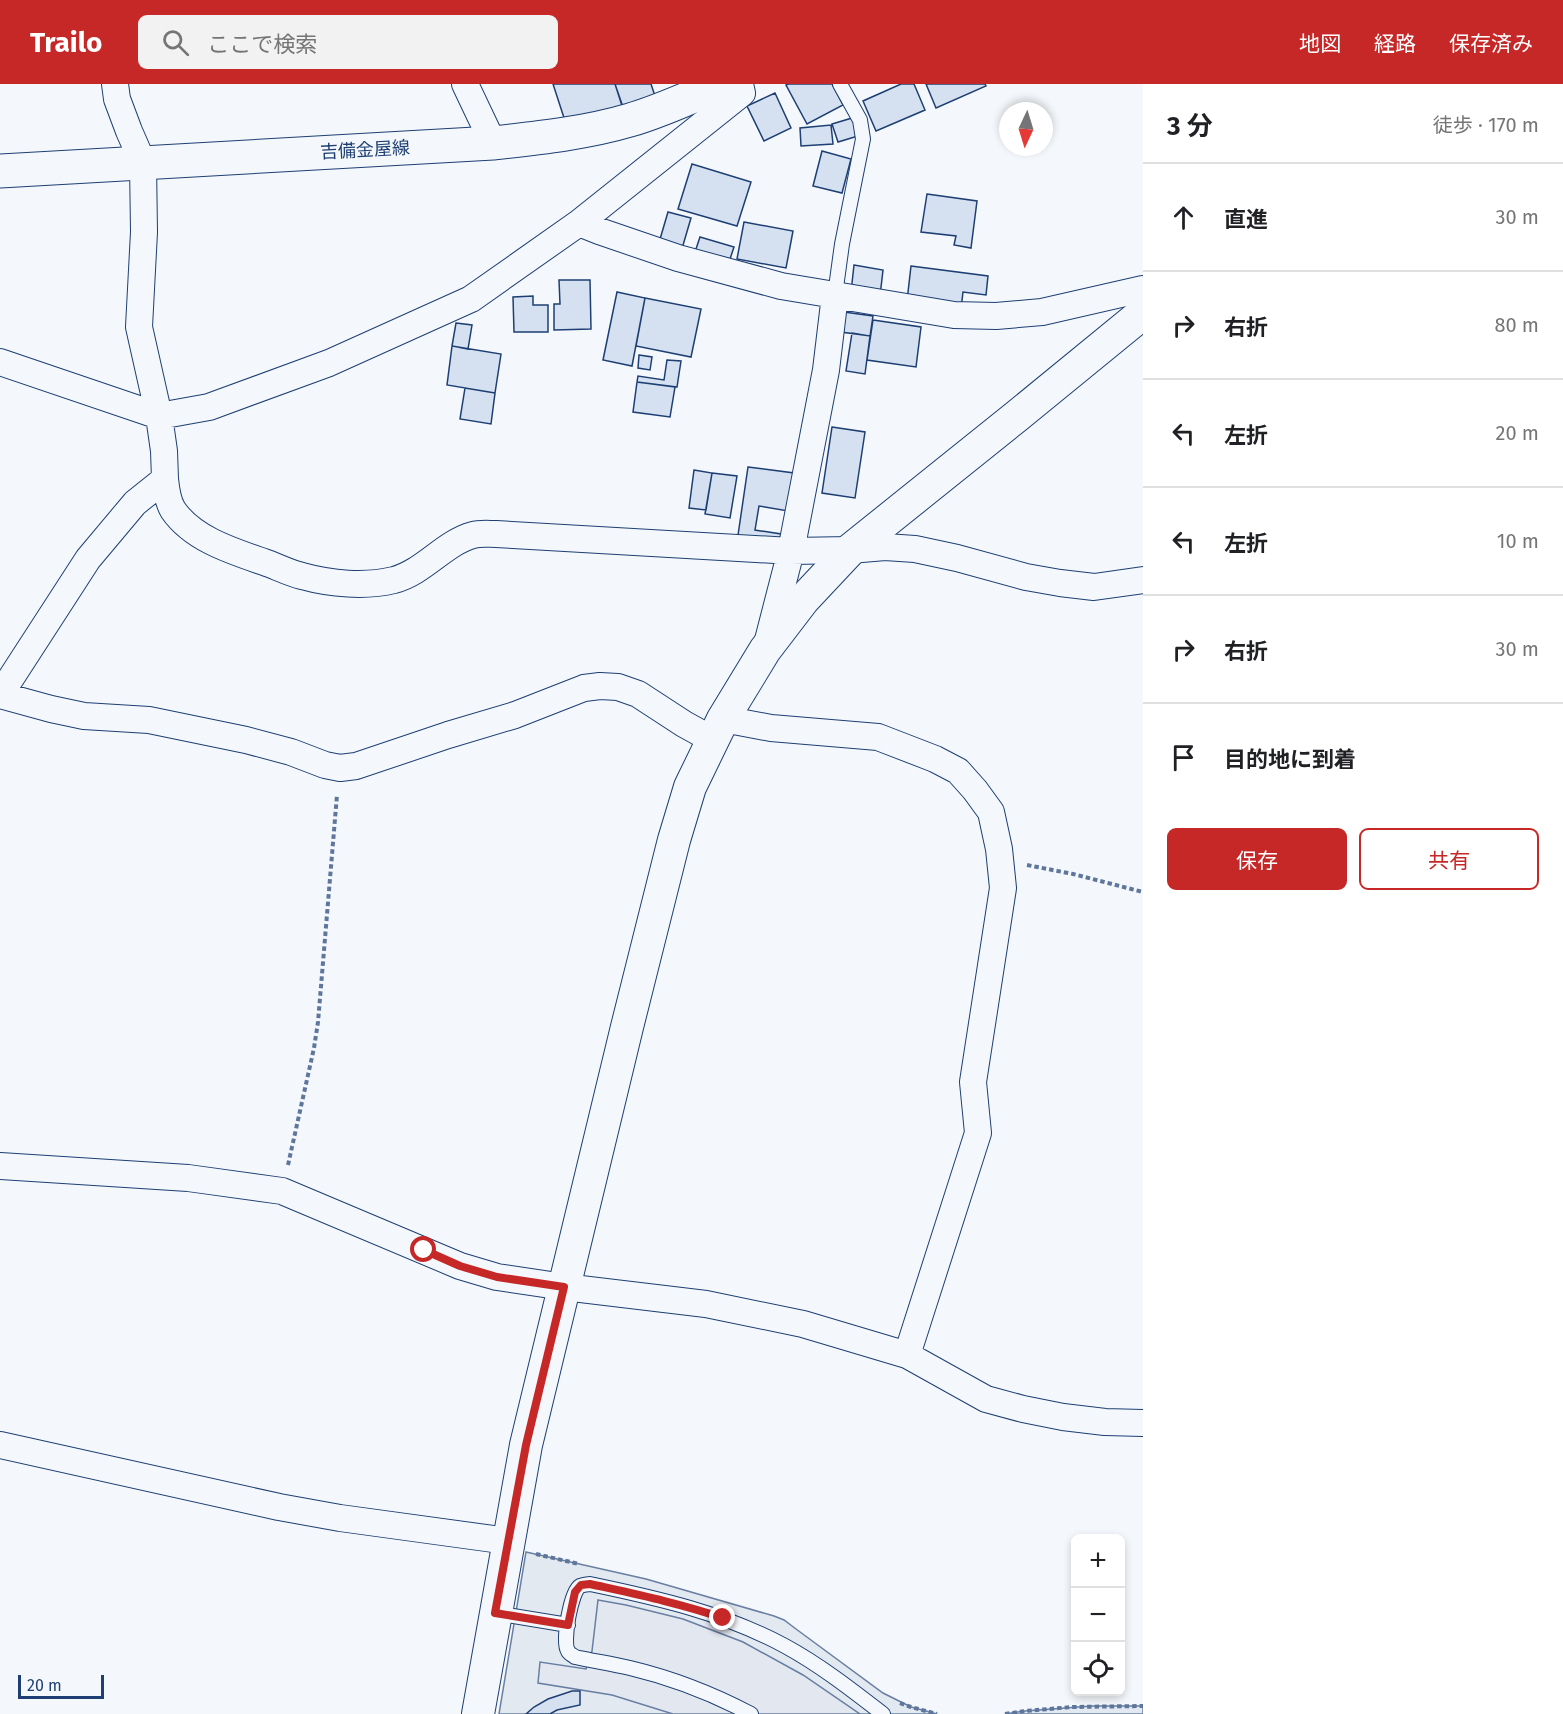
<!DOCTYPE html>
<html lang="ja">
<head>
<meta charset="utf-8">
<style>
  :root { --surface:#fff; --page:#f2f2f2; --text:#202124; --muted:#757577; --line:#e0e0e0; --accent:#c62828 }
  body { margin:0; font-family:"Fira Sans","Noto Sans JP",sans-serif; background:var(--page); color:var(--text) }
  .controls { position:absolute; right:18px; bottom:18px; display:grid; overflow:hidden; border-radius:9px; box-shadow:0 3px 9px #0003 }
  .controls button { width:54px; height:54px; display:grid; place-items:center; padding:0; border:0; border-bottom:2px solid var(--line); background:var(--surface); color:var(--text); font:30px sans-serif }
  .compass { position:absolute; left:999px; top:18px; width:54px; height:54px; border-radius:50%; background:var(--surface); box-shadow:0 3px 9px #0003; rotate:184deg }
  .scale { position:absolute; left:18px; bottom:15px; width:86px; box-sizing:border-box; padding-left:6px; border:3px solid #1d3f73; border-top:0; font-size:16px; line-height:21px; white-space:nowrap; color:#1d3f73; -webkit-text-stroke:4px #f4f7fb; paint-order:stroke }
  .stop { position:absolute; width:18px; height:18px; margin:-14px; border:4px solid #c62828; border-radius:50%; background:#fff }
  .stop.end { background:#c62828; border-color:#fff; box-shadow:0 2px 6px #0008 }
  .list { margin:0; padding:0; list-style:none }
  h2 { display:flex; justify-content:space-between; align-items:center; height:78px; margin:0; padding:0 24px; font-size:26px }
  h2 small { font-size:20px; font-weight:400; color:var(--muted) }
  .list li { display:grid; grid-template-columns:39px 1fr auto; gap:18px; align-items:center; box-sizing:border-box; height:108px; padding:0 24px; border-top:2px solid var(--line) }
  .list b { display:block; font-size:22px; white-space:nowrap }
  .list em { font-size:20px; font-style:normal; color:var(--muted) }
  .actions { display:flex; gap:12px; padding:18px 24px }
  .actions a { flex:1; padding:14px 0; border:2px solid var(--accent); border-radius:9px; text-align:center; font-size:21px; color:var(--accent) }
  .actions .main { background:var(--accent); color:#fff }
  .icon { flex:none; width:33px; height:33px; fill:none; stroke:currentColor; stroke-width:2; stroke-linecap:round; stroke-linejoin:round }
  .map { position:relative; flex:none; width:1143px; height:1630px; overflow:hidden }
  header { display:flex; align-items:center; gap:36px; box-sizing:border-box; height:84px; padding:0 30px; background:var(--accent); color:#fff }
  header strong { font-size:28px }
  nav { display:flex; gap:33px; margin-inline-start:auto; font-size:21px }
  .search { width:420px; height:54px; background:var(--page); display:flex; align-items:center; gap:15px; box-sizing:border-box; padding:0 21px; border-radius:9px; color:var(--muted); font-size:22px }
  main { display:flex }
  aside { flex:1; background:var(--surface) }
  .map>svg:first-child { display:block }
</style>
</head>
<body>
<header>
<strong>Trailo</strong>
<div class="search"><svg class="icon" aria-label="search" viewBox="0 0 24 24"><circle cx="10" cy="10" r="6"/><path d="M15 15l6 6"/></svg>ここで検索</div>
<nav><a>地図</a><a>経路</a><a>保存済み</a></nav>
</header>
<main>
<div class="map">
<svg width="1143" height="1630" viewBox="0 0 1143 1630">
  <rect width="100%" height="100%" fill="#f4f7fb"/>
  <path fill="#e3e9f0" stroke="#687fa3" stroke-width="1.5" d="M526 1468 646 1495 774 1532 784 1536 796 1545 883 1609 911 1623 937 1630H499Z
    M1092 1622H1143V1630H1005L1025 1627Z"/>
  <path fill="#e3e8f0" stroke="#687fa3" stroke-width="1.5" d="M598 1516 626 1521 683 1535 743 1558 803 1591 860 1630H673L612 1611 538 1599 540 1578 586 1585 592 1567Z"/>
  <path fill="#d5e0f0" stroke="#1d3f73" stroke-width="1.5" d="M553 0H615L624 26 567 43Z
    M615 0H651L657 18 624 28Z
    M788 0H832L843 21 807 40 786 1Z
    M901 0H914L925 26 876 47 863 17Z
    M926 0H985L986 2 936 24Z
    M775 9 791 44 764 57 747 22Z
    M852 34 858 52 838 58 832 40Z
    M831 41 833 60 801 62 800 44Z
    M822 67 851 75 842 109 813 102Z
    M692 80 751 98 737 142 678 125Z
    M927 110 977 117 971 164 954 161 956 152 921 148Z
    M668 128 691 134 681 168 658 162Z
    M744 138 793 147 786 184 737 175Z
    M700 153 734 163 728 181 694 171Z
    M854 181 883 186 880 212 851 208Z
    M911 182 988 192 986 211 963 208 961 225 907 217Z
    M559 196H590L591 245 554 246V220H560Z
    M617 208 645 214 632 282 603 276Z
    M533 212V221H548V248H514L513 213Z
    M645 214 701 225 691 273 636 262Z
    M844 228 873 232 870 252 841 248Z
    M873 236 921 243 916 283 867 276Z
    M456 239 472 241 468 265 452 262Z
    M852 249 870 252 865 290 846 287Z
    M452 262 501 270 495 309 447 301Z
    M639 271 652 273 650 286 638 284Z
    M667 276 681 277 677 303 637 298 638 292 664 296Z
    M637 298 675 303 670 333 633 328Z
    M465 304 495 309 491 340 460 335Z
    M832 343 865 348 855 414 822 409Z
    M748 383 794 389 788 427 759 422 755 446 781 450 779 464 737 458Z
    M694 386 712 389 706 426 689 424Z
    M712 389 737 392 730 434 705 430Z
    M572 1607H580V1621L557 1626 550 1630H526L534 1623 548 1615Z"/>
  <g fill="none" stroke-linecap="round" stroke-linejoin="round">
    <g stroke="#1d3f73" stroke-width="16">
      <path id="service" d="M835 211 842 160 863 55 860 36 840 0
        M495 1529 568 1541
        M751 1630C713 1610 672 1594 630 1584 612 1580 594 1577 575 1573 573 1571 569 1570 568 1567 562 1558 571 1507 580 1502 582 1501 589 1500 590 1500 657 1514 724 1529 785 1562 820 1581 852 1606 883 1630"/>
    </g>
    <g stroke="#1d3f73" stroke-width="28">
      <path id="minor" d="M115 0 117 15 129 47 143 79 144 148 139 243 159 332 164 367 165 395 135 419 88 475 0 611 51 625 84 632 149 636 246 656 291 668 325 681 340 684 356 682 448 651 515 631 584 604 600 602 618 603 638 610 684 640 713 656
        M465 0 493 59
        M579 139 599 147 678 174 781 202 954 231 996 232 1042 228 1143 205
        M0 278 159 332 209 323 329 279 471 215 579 139 742 9 740 0
        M165 395C166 405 168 418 173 426 193 455 232 467 264 478 276 482 289 489 302 492 331 500 365 503 394 496 424 488 444 459 473 451 480 449 489 450 496 450L791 467 850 466 885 463 915 465 957 474 1026 493 1060 499 1094 503 1143 496
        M767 560 791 467 826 286 835 211
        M723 635 771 644 878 653 935 675 958 687 975 706 991 728 999 765 1003 804 973 998 978 1049 907 1271
        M0 1082 188 1094 282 1107 460 1182 497 1193 564 1203 706 1220 803 1240 907 1271 986 1315 1023 1325 1063 1333 1105 1338 1143 1339
        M0 1361 279 1423 340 1434 508 1457"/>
    </g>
    <g stroke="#1d3f73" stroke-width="34">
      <path id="tertiary" d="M478 1630 526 1361 627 943 674 756 690 703 723 635 765 566 804 515 850 466 1017 332 1143 229"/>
    </g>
    <g stroke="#1d3f73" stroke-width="35">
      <path id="primary" d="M0 87 493 59C539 54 586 49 630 36 661 27 691 13 721 0"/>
    </g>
    <path stroke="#5e769c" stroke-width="4" stroke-dasharray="4.5 3" stroke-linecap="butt" d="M1027 781 1073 790 1143 808
      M288 1081 314 964 318 938 337 711
      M536 1470 579 1480
      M900 1619 911 1623 937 1630
      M1005 1630 1025 1627 1072 1623 1143 1622"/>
    <use href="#service" stroke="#f4f7fb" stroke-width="14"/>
    <use href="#minor" stroke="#f4f7fb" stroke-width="26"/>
    <use href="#tertiary" stroke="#f4f7fb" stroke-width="32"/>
    <use href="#primary" stroke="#f4f7fb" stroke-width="33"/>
  </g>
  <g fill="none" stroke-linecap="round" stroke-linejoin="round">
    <path stroke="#c62828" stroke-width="8" d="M424 1166 460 1182 497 1193 564 1203 526 1361 495 1529 568 1541 575 1508 581 1501 590 1500C635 1510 679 1519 723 1534"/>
  </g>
  <g text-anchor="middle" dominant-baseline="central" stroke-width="4.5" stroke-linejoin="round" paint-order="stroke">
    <g font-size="18" fill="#1d3f73" stroke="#f4f7fb">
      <text transform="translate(365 66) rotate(-3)">吉備金屋線</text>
    </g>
  </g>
</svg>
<div class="controls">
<button>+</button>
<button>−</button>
<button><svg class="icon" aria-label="locate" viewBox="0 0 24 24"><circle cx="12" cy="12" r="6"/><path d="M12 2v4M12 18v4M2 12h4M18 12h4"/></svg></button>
</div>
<svg class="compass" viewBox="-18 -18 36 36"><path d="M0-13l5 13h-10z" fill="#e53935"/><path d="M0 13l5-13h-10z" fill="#757577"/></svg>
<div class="scale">20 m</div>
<div class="stop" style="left:424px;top:1166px"></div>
<div class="stop end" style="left:723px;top:1534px"></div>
</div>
<aside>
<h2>3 分<small>徒歩 · 170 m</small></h2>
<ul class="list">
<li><svg class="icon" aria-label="ahead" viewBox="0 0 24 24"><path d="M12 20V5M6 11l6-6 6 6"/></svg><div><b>直進</b></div><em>30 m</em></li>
<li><svg class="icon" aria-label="right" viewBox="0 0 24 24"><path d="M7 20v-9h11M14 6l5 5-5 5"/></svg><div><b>右折</b></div><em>80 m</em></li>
<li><svg class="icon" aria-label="left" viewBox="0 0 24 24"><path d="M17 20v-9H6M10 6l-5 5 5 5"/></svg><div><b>左折</b></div><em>20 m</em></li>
<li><svg class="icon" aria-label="left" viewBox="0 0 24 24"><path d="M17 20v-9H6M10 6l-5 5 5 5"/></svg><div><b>左折</b></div><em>10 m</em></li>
<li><svg class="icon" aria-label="right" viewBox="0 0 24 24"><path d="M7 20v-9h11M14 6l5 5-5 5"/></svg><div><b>右折</b></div><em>30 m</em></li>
<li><svg class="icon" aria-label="arrive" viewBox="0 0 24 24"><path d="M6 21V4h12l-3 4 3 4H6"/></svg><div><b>目的地に到着</b></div></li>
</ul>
<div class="actions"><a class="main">保存</a><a>共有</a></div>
</aside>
</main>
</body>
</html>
